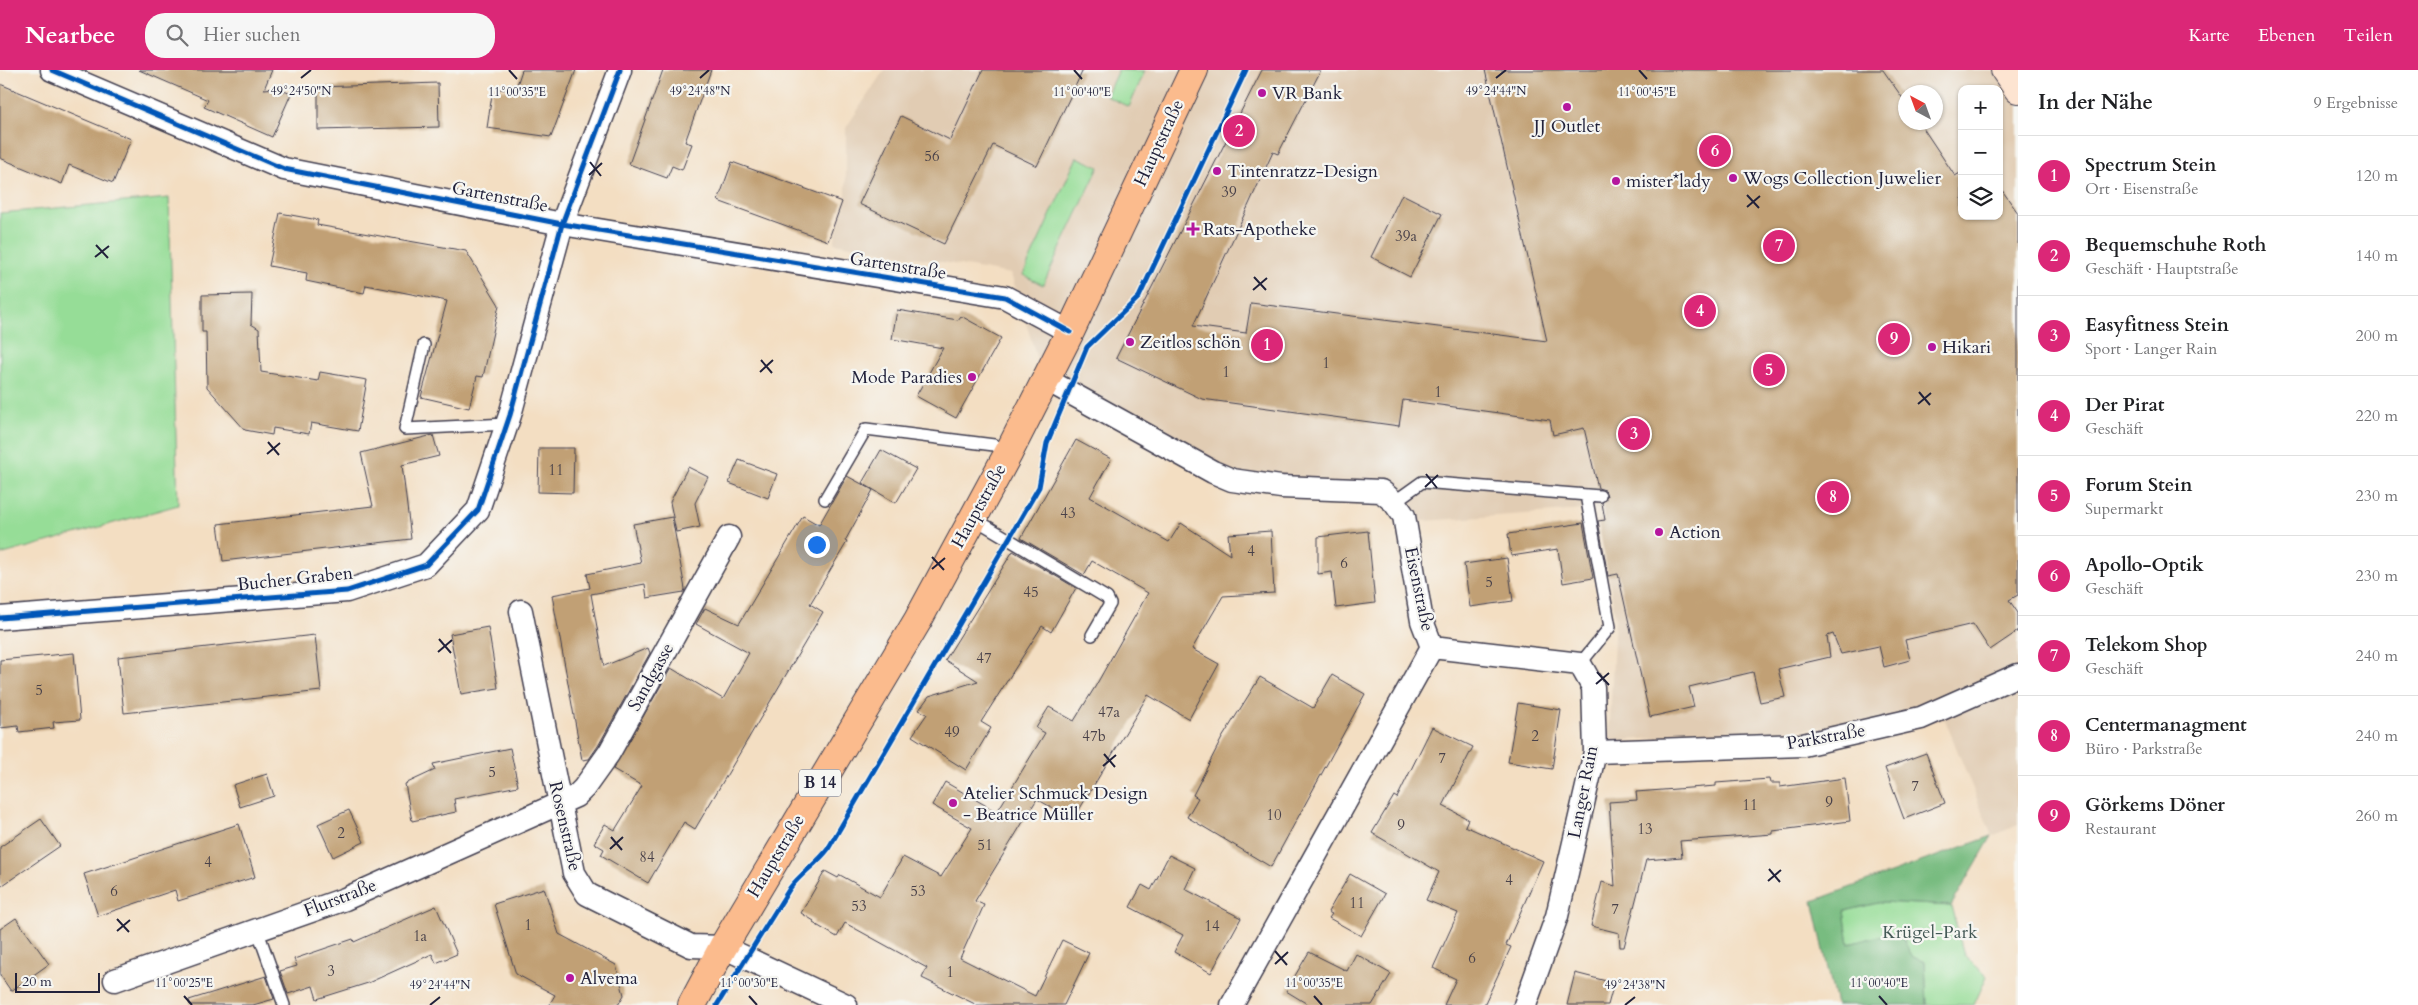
<!DOCTYPE html>
<html lang="de">
<head>
<meta charset="utf-8">
<style>
  :root { --surface:#fff; --page:#f6f6f6; --text:#202124; --muted:#757577; --line:#e0e0e0; --accent:#db2777 }
  body { margin:0; font-family:Cardo,serif; background:var(--page); color:var(--text) }
  .controls { position:absolute; right:15px; top:15px; display:grid; overflow:hidden; border-radius:10px; box-shadow:0 1px 4px #0004 }
  .controls button { width:45px; height:45px; display:grid; place-items:center; padding:0; border:0; border-bottom:1px solid var(--line); background:var(--surface); color:var(--text); font:25px sans-serif }
  .compass { position:absolute; left:1898px; top:15px; width:45px; height:45px; border-radius:50%; background:var(--surface); box-shadow:0 1px 4px #0004; rotate:319deg }
  .scale { position:absolute; left:15px; bottom:12px; width:85px; box-sizing:border-box; padding-left:5px; border:2px solid #22223b; border-top:0; font-size:14px; line-height:18px; white-space:nowrap; color:#22223b; -webkit-text-stroke:4px #f6f6f2; paint-order:stroke }
  .you { position:absolute; left:816px; top:474px; width:18px; height:18px; margin:-12px; border:4px solid #fff; border-radius:50%; background:#1a73e8; box-shadow:0 0 0 8px #1a73e833 }
  .badge { display:grid; place-items:center; width:32px; height:32px; border-radius:50%; background:var(--accent); color:#fff; font-size:16px; font-weight:700 }
  .pin { position:absolute; translate:-50% -50%; border:2px solid #fff; box-shadow:0 1px 5px #0006 }
  .list { margin:0; padding:0; list-style:none }
  h2 { display:flex; justify-content:space-between; align-items:center; height:65px; margin:0; padding:0 20px; font-size:21px }
  h2 small { font-size:16px; font-weight:400; color:var(--muted) }
  .list li { display:grid; grid-template-columns:32px 1fr auto; gap:15px; align-items:center; box-sizing:border-box; height:80px; padding:0 20px; border-top:1px solid var(--line) }
  .list b { display:block; font-size:19px; white-space:nowrap }
  .list p { margin:0; font-size:16px; white-space:nowrap; color:var(--muted) }
  .list em { font-size:16px; font-style:normal; color:var(--muted) }
  .icon { flex:none; width:28px; height:28px; fill:none; stroke:currentColor; stroke-width:2; stroke-linecap:round; stroke-linejoin:round }
  .map { position:relative; flex:none; width:2018px; height:935px; overflow:hidden }
  header { display:flex; align-items:center; gap:30px; box-sizing:border-box; height:70px; padding:0 25px; background:var(--accent); color:#fff }
  header strong { font-size:24px }
  nav { display:flex; gap:28px; margin-inline-start:auto; font-size:18px }
  .search { width:350px; height:45px; background:var(--page); display:flex; align-items:center; gap:12px; box-sizing:border-box; padding:0 18px; border-radius:20px; color:var(--muted); font-size:19px }
  main { display:flex }
  aside { flex:1; background:var(--surface) }
  .map>svg:first-child { display:block }
</style>
</head>
<body>
<header>
<strong>Nearbee</strong>
<div class="search"><svg class="icon" aria-label="search" viewBox="0 0 24 24"><circle cx="10" cy="10" r="6"/><path d="M15 15l6 6"/></svg>Hier suchen</div>
<nav><a>Karte</a><a>Ebenen</a><a>Teilen</a></nav>
</header>
<main>
<div class="map">
<svg width="2018" height="935" viewBox="0 0 2018 935">
  <rect width="100%" height="100%" fill="#f6f6f2"/>
  <filter id="ink" filterUnits="userSpaceOnUse"><feTurbulence type="fractalNoise" baseFrequency=".02" numOctaves="2"/><feDisplacementMap in="SourceGraphic" scale="10" xChannelSelector="R" yChannelSelector="G"/><feConvolveMatrix kernelMatrix="1 2 1 2 8 2 1 2 1" color-interpolation-filters="sRGB"/></filter>
  <filter id="wash" filterUnits="userSpaceOnUse"><feTurbulence type="fractalNoise" baseFrequency=".0096" numOctaves="4" result="noise"/><feDisplacementMap in="SourceGraphic" scale="20" xChannelSelector="R" yChannelSelector="G"/><feGaussianBlur stdDeviation="1.12" result="paint"/><feColorMatrix in="noise" values="0 0 0 0 0 0 0 0 0 0 0 0 0 0 0 0 0 1.4 0 .05"/><feComposite in="paint" operator="in"/></filter>
  <g filter="url(#wash)">
    <rect width="100%" height="100%" fill="#f3dec2"/>
    <path fill="#e1ccb3" fill-rule="evenodd" d="M884 0H2018V755L1992 766 1945 650 1609 671 1615 547 1598 439 1409 452 1375 422 1217 406 1042 305 1011 204 834 173 846 125V58ZM1962 19H1999V146H1962ZM1906 22H1936V52H1906Z"/>
    <path fill="#96dd97" stroke="#5c8069" d="M1118 0 1145 1 1129 37 1106 26Z
      M1077 87 1099 97 1043 215 1023 205Z
      M169 128 178 435 0 485V143Z
      M1882 832 1951 836 1964 885 1987 906 1974 935H1927L1925 892 1913 888 1898 861 1849 874 1844 841Z"/>
    <path fill="#78bc80" stroke="#4d6f5e" d="M1992 766 1951 836 1882 832 1844 841 1849 874 1898 861 1913 887 1925 892 1927 935H1836L1813 831Z"/>
    <g id="blocks">
      <path fill="#c1a075" d="M139 0H272L264 19 277 18 291 24 272 67 204 37 208 30Z
        M522 0H576L551 67 487 58 493 18 515 21Z
        M663 0H711L685 72 692 74 682 100 672 96 667 108 629 94Z
        M983 0H1083L1037 96 993 75 944 174 859 134 901 46 950 70Z
        M1262 0H1321L1278 84 1273 82 1193 256 1246 263 1251 233 1547 271 1485 0H1883L1906 33V52H1919L1955 106 1962 102V146H1999V116L2018 143V525L2009 530 2018 543V561L1990 580 1973 554 1905 570 1910 590 1884 597 1879 576 1841 584 1833 564 1827 566 1830 587 1778 599 1785 627 1760 632 1753 602 1689 617 1694 637 1650 647 1618 504 1608 506 1598 451 1605 450 1602 433 1607 426 1605 420 1598 418 1584 358 1553 365 1550 350 1403 330 1399 356 1202 329 1116 288Z
        M438 13 439 57 318 60V17Z
        M0 14 131 69 113 113 69 95 62 114 0 88Z
        M732 92 842 132 828 171 718 131Z
        M1402 124 1442 144 1410 207 1371 187Z
        M280 143 318 150 317 155 466 181 499 235 483 307 477 306 469 338 421 327 447 231 366 215 364 223 306 211 307 203 269 196Z
        M252 224 251 254 259 259 261 302 318 311 320 302 367 310 358 361 311 353 309 364 273 358 272 365 245 360 207 317 206 262H202V225Z
        M897 240 958 250 961 246 1001 268 956 348 916 326 943 278 892 269Z
        M433 365 439 386 402 395 411 469 223 491 218 454 373 436 361 383Z
        M1076 370 1111 389 1090 427 1169 472 1181 453 1230 485 1228 464 1271 461 1274 523 1223 526 1192 579 1219 594 1189 649 1148 625 1073 750 1037 729 975 831 984 835 960 888 1035 926 1062 870 1089 883 1064 935H977L922 908 927 898 845 853 837 867 813 853 814 851 801 843 825 801 838 808 840 805 880 827 903 787 941 807 972 758 932 735 945 712 997 742 1045 663 1036 658 1049 637 1074 651 1095 617 1148 523 1092 491 1084 505 1021 468Z
        M539 378H574L573 423 538 422Z
        M881 380 916 399 896 433 862 413Z
        M739 390 777 404 768 428 729 413Z
        M688 397 708 407 695 433 700 457 676 462 670 432Z
        M847 406 873 420 845 471 847 472 810 534 823 542 695 759 684 752 648 813 601 785 604 779 594 773 605 754 615 760 642 716 613 699 671 598 723 629 749 583 696 554 705 538 739 554 803 446 819 455Z
        M672 447 685 519 684 522 647 528 645 514 591 524 604 596 648 578 650 583 598 676 589 689 582 690 552 525 590 518 587 504 641 493 633 454Z
        M1583 453 1593 508 1563 513 1558 479 1511 486 1508 464Z
        M1368 461 1375 533 1336 538 1332 502 1318 504V467Z
        M1013 481 1076 518 1051 562 1042 556 981 652 991 658 966 700 912 666 927 644 919 640 929 626 978 611 945 590Z
        M1507 488 1513 531 1470 537 1464 494Z
        M488 557 498 618 461 624 450 564Z
        M315 565 321 621 124 643 118 587Z
        M74 583 80 650 53 652 54 658 19 662 18 656 0 658V590Z
        M1332 605 1365 624 1271 797 1187 747 1198 728 1193 725 1222 668 1260 607 1313 638Z
        M1518 633 1561 640 1552 699 1508 692Z
        M1432 657 1473 677 1443 736 1468 749 1465 756 1543 791 1506 875 1511 877 1484 935H1444L1456 909 1433 898 1458 843 1426 830 1439 802 1372 763 1394 726 1397 728Z
        M510 678 518 716 454 729 456 742 412 751 405 714 435 700 433 694Z
        M1926 683 1945 733 1904 749 1885 698Z
        M267 704 274 726 240 737 233 715Z
        M1845 708 1850 751 1773 761V764L1680 771 1682 787 1646 790 1624 877H1620L1619 863 1591 856 1602 812 1615 816 1609 732 1637 730 1636 722 1716 716V713L1769 709 1770 713H1780V717Z
        M349 740 364 772 333 787 318 754Z
        M41 749 60 776 0 817V777Z
        M239 754 255 807 178 831 175 820 98 846 84 804Z
        M1169 785 1195 798 1185 819 1241 848 1211 903 1174 882 1183 865 1130 837 1142 815 1151 820Z
        M1350 804 1385 824 1361 866 1329 848 1332 844 1328 842Z
        M544 818 559 864 616 895 624 925 618 935H549L555 925 516 904 494 834Z
        M436 836 457 884 436 893 432 884 368 913 317 929 313 916 288 924 280 901 297 896 294 889 353 869 354 872Z
        M16 848 49 894 11 921 0 905V859Z
        M1309 882 1347 901 1356 884 1391 904 1372 935H1309L1286 921Z
        M1575 903 1614 913 1608 935H1567Z
        M266 906 274 929 253 935H190L189 930Z"/>
    </g>
  </g>
  <g filter="url(#ink)">
    <use href="#blocks" fill-opacity="0" stroke="#413e4f" stroke-width="1"/>
    <g fill="none" stroke-linecap="round" stroke-linejoin="round">
      <g stroke="#413e4f" stroke-width="14">
        <path id="lane" d="M424 275 405 359 507 354
          M825 429 866 359 994 375 1009 382
          M1394 432 1422 412 1600 426
          M973 448 1107 528 1110 534 1092 565
          M1580 594 1610 557 1586 425
          M257 859 284 935"/>
      </g>
      <g stroke="#413e4f" stroke-width="25">
        <path id="street" d="M52 0 284 99 562 154 1005 227 1070 262
          M1047 310 1213 402 1232 410 1281 417 1381 421 1394 432 1404 446 1422 551 1432 577 1232 935
          M521 541 574 803 587 824 691 876 723 877 846 935
          M0 548 347 521 426 495 478 440 510 345 562 154 620 0
          M1432 577 1580 594 1593 617 1595 682 1557 846 1525 935
          M1595 682 1803 675 1921 648 2018 605
          M115 910 345 829 576 726 584 718 609 683 729 467"/>
      </g>
      <g stroke="#413e4f" stroke-width="30">
        <path id="secondary" d="M2005 0 2018 19"/>
      </g>
      <g stroke="#413e4f" stroke-width="30">
        <path id="primary" d="M692 935 723 877 918 550 1009 382 1070 262 1194 0"/>
      </g>
      <use href="#lane" stroke="#fff" stroke-width="11"/>
      <use href="#street" stroke="#fff" stroke-width="22"/>
      <use href="#secondary" stroke="#fde4d1" stroke-width="28"/>
      <use href="#primary" stroke="#fbbb8d" stroke-width="28"/>
      <g stroke="#f6f6f2" stroke-width="8">
        <path id="cycleway" d="M52 0 284 99 562 154 1005 227 1070 262
          M0 548 347 521 426 495 478 440 510 345 562 154 620 0
          M717 935 790 818C801 803 817 794 828 779L1039 417 1047 373 1087 277 1139 227 1246 0"/>
      </g>
      <use href="#cycleway" stroke="#0057b8" stroke-width="5"/>
    </g>
  </g>
  <path fill="none" stroke="#22223b" stroke-width="2" d="M509 0 517 9M1074 0 1082 9M1639 0 1647 9M301 8 311 0M700 8 709 0M1496 8 1506 0M590 92 601 106M589 105 602 93M1747 125 1759 138M1747 137 1760 126M96 175 108 188M95 187 109 176M1254 207 1266 220M1253 220 1267 208M761 290 772 303M760 302 773 290M1919 322 1930 335M1918 334 1931 323M268 372 279 385M267 384 280 373M1426 404 1437 418M1425 417 1438 405M932 487 944 500M932 499 945 488M439 569 451 583M438 582 452 570M1597 602 1609 615M1596 614 1609 603M1104 684 1115 697M1103 696 1116 685M611 767 622 780M610 779 623 767M1769 799 1780 812M1768 811 1781 800M117 849 129 862M117 861 130 850M1275 881 1287 895M1275 894 1288 882M184 926 192 935M749 926 757 935M1314 926 1322 935M1879 926 1887 935M430 935 440 927M1625 935 1635 927"/>
  <g fill="#b5179e" stroke="#f6f6f2" stroke-width="2">
    <circle cx="1262" cy="23" r="5"/>
    <circle cx="1567" cy="37" r="5"/>
    <circle cx="1217" cy="101" r="5"/>
    <circle cx="1733" cy="108" r="5"/>
    <circle cx="1616" cy="111" r="5"/>
    <path d="M1190.5 151.5h5v5h5v5h-5v5h-5v-5h-5v-5h5z"/>
    <circle cx="1130" cy="272" r="5"/>
    <circle cx="1932" cy="277" r="5"/>
    <circle cx="972" cy="307" r="5"/>
    <circle cx="1659" cy="462" r="5"/>
    <circle cx="953" cy="733" r="5"/>
    <circle cx="570" cy="908" r="5"/>
  </g>
  <g text-anchor="middle" dominant-baseline="central" stroke-width="4.5" stroke-linejoin="round" paint-order="stroke">
    <g font-size="15" fill="#4a424a">
      <text x="932" y="86">56</text>
      <text x="1229" y="122">39</text>
      <text x="1406" y="166">39a</text>
      <text x="1326" y="293">1</text>
      <text x="1226" y="302">1</text>
      <text x="1438" y="322">1</text>
      <text x="556" y="400">11</text>
      <text x="1068" y="443">43</text>
      <text x="1251" y="481">4</text>
      <text x="1344" y="493">6</text>
      <text x="1489" y="512">5</text>
      <text x="1031" y="522">45</text>
      <text x="984" y="588">47</text>
      <text x="39" y="620">5</text>
      <text x="1109" y="642">47a</text>
      <text x="952" y="662">49</text>
      <text x="1094" y="666">47b</text>
      <text x="1535" y="666">2</text>
      <text x="1442" y="688">7</text>
      <text x="492" y="702">5</text>
      <text x="1915" y="716">7</text>
      <text x="1829" y="732">9</text>
      <text x="1750" y="735">11</text>
      <text x="1274" y="745">10</text>
      <text x="1401" y="755">9</text>
      <text x="1645" y="759">13</text>
      <text x="341" y="763">2</text>
      <text x="985" y="775">51</text>
      <text x="647" y="787">84</text>
      <text x="208" y="792">4</text>
      <text x="1509" y="810">4</text>
      <text x="114" y="821">6</text>
      <text x="918" y="821">53</text>
      <text x="1357" y="833">11</text>
      <text x="859" y="836">53</text>
      <text x="1615" y="839">7</text>
      <text x="528" y="855">1</text>
      <text x="1212" y="856">14</text>
      <text x="420" y="866">1a</text>
      <text x="1472" y="888">6</text>
      <text x="331" y="901">3</text>
      <text x="950" y="902">1</text>
    </g>
    <rect fill="#f6f6f2" stroke="#626272" stroke-width="1" x="799" y="699.5" width="42" height="27" rx="4"/>
    <g font-size="16" font-weight="bold" fill="#22223b">
      <text x="820" y="713">B 14</text>
    </g>
    <g font-size="18" fill="#22223b" stroke="#f6f6f2" text-anchor="start">
      <text x="1272" y="23">VR Bank</text>
      <text x="1567" y="56" text-anchor="middle">JJ Outlet</text>
      <text x="1227" y="101">Tintenratzz-Design</text>
      <text x="1743" y="108">Wogs Collection Juwelier</text>
      <text x="1626" y="111">mister*lady</text>
      <text x="1203" y="159">Rats-Apotheke</text>
      <text x="1140" y="272">Zeitlos schön</text>
      <text x="1942" y="277">Hikari</text>
      <text x="962" y="307" text-anchor="end">Mode Paradies</text>
      <text x="1669" y="462">Action</text>
      <text x="963" y="723">Atelier Schmuck Design<tspan x="963" dy="21">- Beatrice Müller</tspan></text>
      <text x="580" y="908">Alvema</text>
    </g>
    <g font-size="18" fill="#22223b" stroke="#f6f6f2">
      <text transform="translate(1159 73) rotate(-65)">Hauptstraße</text>
      <text transform="translate(500 127) rotate(11)">Gartenstraße</text>
      <text transform="translate(898 196) rotate(9)">Gartenstraße</text>
      <text transform="translate(979 436) rotate(-61)">Hauptstraße</text>
      <text transform="translate(295 509) rotate(-6)">Bucher Graben</text>
      <text transform="translate(1419 519) rotate(78)">Eisenstraße</text>
      <text transform="translate(651 607) rotate(-61)">Sandgasse</text>
      <text transform="translate(1826 667) rotate(-10)">Parkstraße</text>
      <text transform="translate(1583 722) rotate(-79)">Langer Rain</text>
      <text transform="translate(565 756) rotate(77)">Rosenstraße</text>
      <text transform="translate(776 786) rotate(-59)">Hauptstraße</text>
      <text transform="translate(340 828) rotate(-21)">Flurstraße</text>
    </g>
    <g font-size="18" fill="#455a57" stroke="#f6f6f2">
      <text x="1930" y="862">Krügel-Park</text>
    </g>
  </g>
  <g font-size="12" text-anchor="middle" fill="#22223b" stroke="#f6f6f2" stroke-width="4.5" stroke-linejoin="round" paint-order="stroke">
    <text x="301" y="25">49°24'50"N</text>
    <text x="700" y="25">49°24'48"N</text>
    <text x="1496" y="25">49°24'44"N</text>
    <text x="517" y="26">11°00'35"E</text>
    <text x="1082" y="26">11°00'40"E</text>
    <text x="1647" y="26">11°00'45"E</text>
    <text x="184" y="917">11°00'25"E</text>
    <text x="749" y="917">11°00'30"E</text>
    <text x="1314" y="917">11°00'35"E</text>
    <text x="1879" y="917">11°00'40"E</text>
    <text x="440" y="919">49°24'44"N</text>
    <text x="1635" y="919">49°24'38"N</text>
  </g>
</svg>
<div class="controls">
<button>+</button>
<button>−</button>
<button><svg class="icon" aria-label="layers" viewBox="0 0 24 24"><path d="M12 4l9 5-9 5-9-5zM3 14l9 5 9-5"/></svg></button>
</div>
<svg class="compass" viewBox="-18 -18 36 36"><path d="M0-13l5 13h-10z" fill="#e53935"/><path d="M0 13l5-13h-10z" fill="#757577"/></svg>
<div class="scale">20 m</div>
<div class="you"></div>
<div class="pin badge" style="left:1267px;top:275px">1</div>
<div class="pin badge" style="left:1239px;top:61px">2</div>
<div class="pin badge" style="left:1634px;top:364px">3</div>
<div class="pin badge" style="left:1700px;top:241px">4</div>
<div class="pin badge" style="left:1769px;top:300px">5</div>
<div class="pin badge" style="left:1715px;top:81px">6</div>
<div class="pin badge" style="left:1779px;top:176px">7</div>
<div class="pin badge" style="left:1833px;top:427px">8</div>
<div class="pin badge" style="left:1894px;top:269px">9</div>
</div>
<aside>
<h2>In der Nähe<small>9 Ergebnisse</small></h2>
<ul class="list">
<li><span class="badge">1</span><div><b>Spectrum Stein</b><p>Ort · Eisenstraße</p></div><em>120 m</em></li>
<li><span class="badge">2</span><div><b>Bequemschuhe Roth</b><p>Geschäft · Hauptstraße</p></div><em>140 m</em></li>
<li><span class="badge">3</span><div><b>Easyfitness Stein</b><p>Sport · Langer Rain</p></div><em>200 m</em></li>
<li><span class="badge">4</span><div><b>Der Pirat</b><p>Geschäft</p></div><em>220 m</em></li>
<li><span class="badge">5</span><div><b>Forum Stein</b><p>Supermarkt</p></div><em>230 m</em></li>
<li><span class="badge">6</span><div><b>Apollo-Optik</b><p>Geschäft</p></div><em>230 m</em></li>
<li><span class="badge">7</span><div><b>Telekom Shop</b><p>Geschäft</p></div><em>240 m</em></li>
<li><span class="badge">8</span><div><b>Centermanagment</b><p>Büro · Parkstraße</p></div><em>240 m</em></li>
<li><span class="badge">9</span><div><b>Görkems Döner</b><p>Restaurant</p></div><em>260 m</em></li>
</ul>
</aside>
</main>
</body>
</html>
